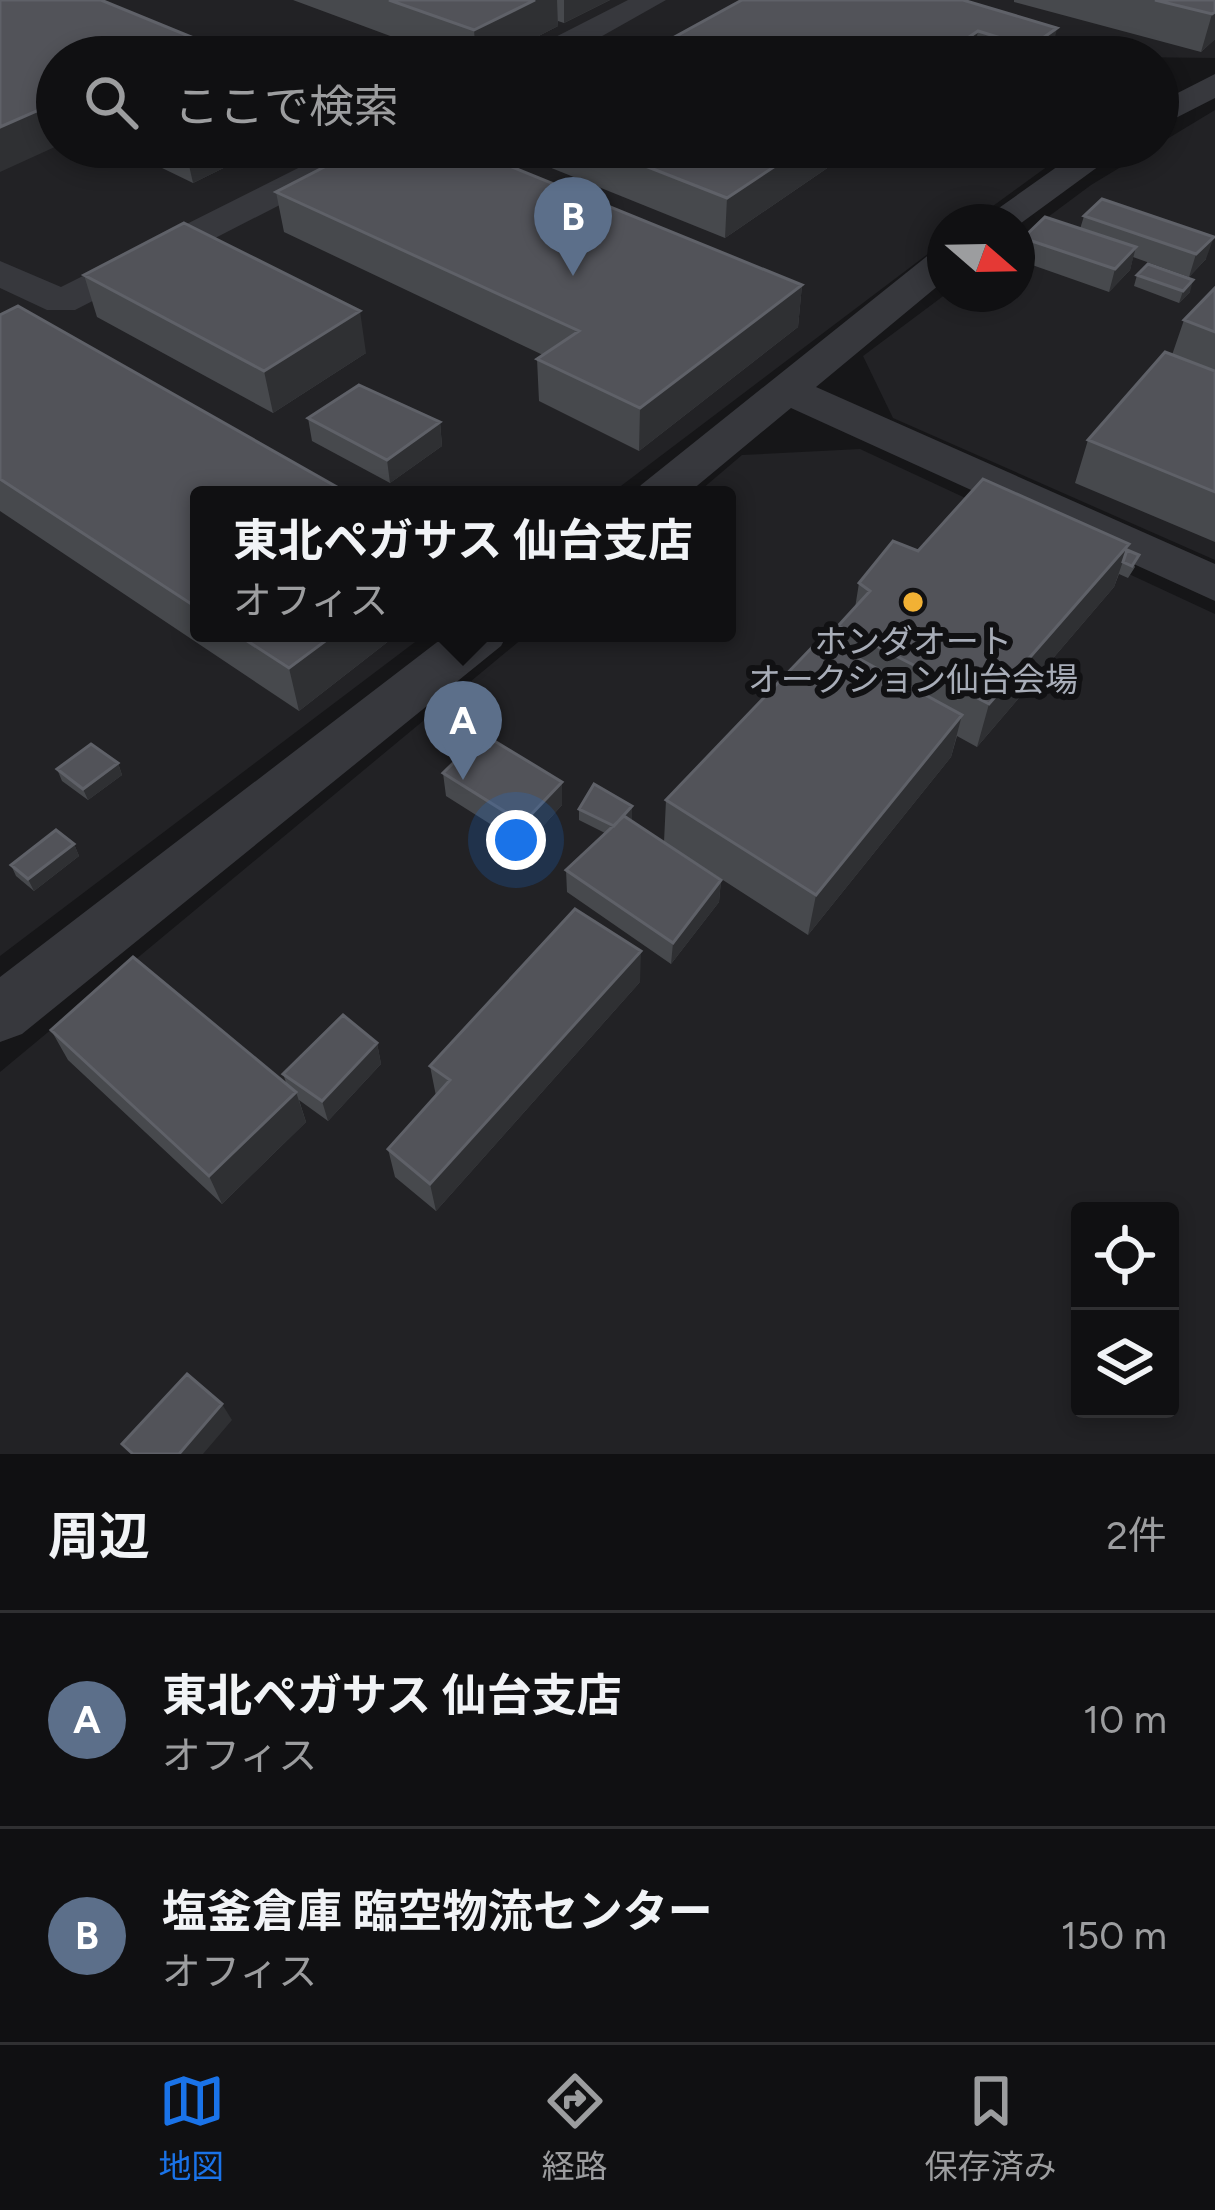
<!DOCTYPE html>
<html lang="ja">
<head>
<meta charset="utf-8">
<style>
  :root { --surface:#101012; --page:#1e1e20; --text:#f1f3f6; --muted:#9c9d9f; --line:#303032; --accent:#1a73e8 }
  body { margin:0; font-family:Figtree,"Noto Sans JP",sans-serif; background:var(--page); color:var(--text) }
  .controls { position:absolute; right:36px; bottom:36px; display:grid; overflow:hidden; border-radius:12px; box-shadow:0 6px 18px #0003 }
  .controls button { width:108px; height:108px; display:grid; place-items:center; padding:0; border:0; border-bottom:3px solid var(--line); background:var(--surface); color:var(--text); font:60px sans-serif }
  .compass { position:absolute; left:927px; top:204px; width:108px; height:108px; border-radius:50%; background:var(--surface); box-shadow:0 6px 18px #0003; rotate:110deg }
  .you { position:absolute; left:516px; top:840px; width:42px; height:42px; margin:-30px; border:9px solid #fff; border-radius:50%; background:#1a73e8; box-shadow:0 0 0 18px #1a73e833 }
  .badge { display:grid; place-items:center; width:78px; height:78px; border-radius:50%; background:var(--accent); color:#fff; font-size:39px; font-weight:700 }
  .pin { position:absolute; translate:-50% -99px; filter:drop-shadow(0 3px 6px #0008) }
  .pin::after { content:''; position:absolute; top:63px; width:42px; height:36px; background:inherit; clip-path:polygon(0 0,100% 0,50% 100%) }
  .popup { position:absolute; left:190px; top:486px; width:546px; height:156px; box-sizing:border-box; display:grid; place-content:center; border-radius:12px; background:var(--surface); filter:drop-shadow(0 3px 9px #0005); font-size:39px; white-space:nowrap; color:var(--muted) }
  .popup b { font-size:45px; color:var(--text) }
  .popup::after { content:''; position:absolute; left:50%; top:100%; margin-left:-24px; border:24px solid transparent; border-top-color:var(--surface) }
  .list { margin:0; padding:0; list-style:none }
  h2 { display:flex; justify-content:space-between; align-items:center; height:156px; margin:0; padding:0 48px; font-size:51px }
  h2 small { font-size:39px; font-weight:400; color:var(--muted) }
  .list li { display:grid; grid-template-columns:78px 1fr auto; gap:36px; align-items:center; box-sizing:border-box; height:216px; padding:0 48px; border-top:3px solid var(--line) }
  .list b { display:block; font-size:45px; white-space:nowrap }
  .list p { margin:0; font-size:39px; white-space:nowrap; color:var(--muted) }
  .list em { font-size:39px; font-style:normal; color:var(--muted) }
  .icon { flex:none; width:66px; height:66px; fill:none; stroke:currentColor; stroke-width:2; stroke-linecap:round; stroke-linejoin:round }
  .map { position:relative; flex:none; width:1215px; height:1454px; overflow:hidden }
  .search { position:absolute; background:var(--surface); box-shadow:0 6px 18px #0003; left:36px; right:36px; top:36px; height:132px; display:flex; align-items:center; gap:30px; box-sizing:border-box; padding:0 42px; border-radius:66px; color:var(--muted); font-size:45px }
  .sheet { height:588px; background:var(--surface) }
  nav { display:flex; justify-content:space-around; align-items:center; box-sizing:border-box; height:168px; border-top:3px solid var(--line); background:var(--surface); font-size:33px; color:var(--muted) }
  nav a { display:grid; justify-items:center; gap:6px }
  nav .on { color:var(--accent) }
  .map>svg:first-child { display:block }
</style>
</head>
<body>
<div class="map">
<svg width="1215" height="1454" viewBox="0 0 1215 1454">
  <rect width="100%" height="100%" fill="#161618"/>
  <path fill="#222225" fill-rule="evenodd" d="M0 0H848L1055 57H57V147H1074L971 222H945V241L609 495H199V633H427L0 956Z
    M918 0H1215V58L1129 57Z
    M1215 110V560L893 418 863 356 946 294H1017V240L1091 185Z
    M860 449 1215 614V1454H0V1072L529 633H727V495H695L742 455ZM1080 1211H1170V1409H1080Z"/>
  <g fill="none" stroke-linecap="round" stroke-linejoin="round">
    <path fill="#37383d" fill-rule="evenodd" d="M628 0H666L565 57H525L530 50Z
      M868 0H917L1103 50 1108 57H1056L872 6Z
      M1215 74V98L1158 127V103Z
      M340 147H384L379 154 75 310H47L0 288V261L61 287Z
      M1085 147H1125L1017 226V222H979Z
      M945 249V280L816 387 1215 564V601L791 408 686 495H634L641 485 931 253Z
      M449 633H508L501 646 22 1034 0 1042V977Z"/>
  </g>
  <path fill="#47494d" d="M293 0H610L564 23 558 21V26L498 57H447Z
    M963 0 1051 57H638Z
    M1014 0H1215V39L1201 52 1014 2Z
    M81 147H121L101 156Z
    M126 147H266L193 183 127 151Z
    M499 147H858L725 238Z
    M276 192 802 285 798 327 639 451 539 401 537 359 543 355 284 232Z
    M1102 199 1206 259 1189 277 1133 257 1130 270 1109 292 1018 260 1023 238 1080 229 1084 216Z
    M84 275 366 353 273 413 97 317Z
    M1137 275 1190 292 1179 303 1134 286Z
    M1215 288V542L1075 483 1088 440 1172 355 1184 320Z
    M0 315 199 495V633H399L299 711 0 511Z
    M308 418 440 422 442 446 390 483 312 441Z
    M1129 544 1127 550 1135 567 1128 578 1119 574 1114 587 977 747 957 736 951 757 808 935 664 842 666 800 835 645 838 626 855 608 859 583 918 551Z
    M118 763 122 775 88 800 62 781 57 769Z
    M443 773 562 805 525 846 446 796Z
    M632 806V818L630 820 721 880 719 902 671 964 567 892 566 870 605 833 579 820V809Z
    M74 844 79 856 34 891 16 876 11 865Z
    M640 982 436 1211 395 1177 388 1149 436 1096 430 1066Z
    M51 1030 287 1085 283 1074 377 1043 381 1064 328 1121 299 1100 306 1122 222 1204 68 1060Z"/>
  <path fill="#2f3033" d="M535 0H557L558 26 498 57H476L474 30Z
    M564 0H610L564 23Z
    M1215 12V39L1201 52 1212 14Z
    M1057 28 1051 57H1028L1030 47Z
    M978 31 973 57H940Z
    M57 102V146L0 172V127Z
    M98 147H121L101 156Z
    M196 147H266L193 183 186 152Z
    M804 147H858L725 238 727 198Z
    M1214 237 1206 259 1189 277 1196 254Z
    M1136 247 1130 270 1109 292 1115 269Z
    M1193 280 1190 292 1179 303 1183 291Z
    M802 285 798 327 639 451 640 408Z
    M360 311 366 353 273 413 264 371Z
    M440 422 442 446 390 483 387 460Z
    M1129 544 1114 587 977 747 989 704Z
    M336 633H399L299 711 289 668Z
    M962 715 951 757 808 935 816 895Z
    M118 763 122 775 88 800 83 789Z
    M562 782V805L525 846 523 823Z
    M632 806V818L614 837V826Z
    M74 844 79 856 34 891 28 879Z
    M721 880 719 902 671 964 673 943Z
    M641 951 640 982 436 1211 430 1184Z
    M377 1043 381 1064 328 1121 322 1101Z
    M296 1092 306 1122 222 1204 209 1176Z
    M222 1404 232 1420 203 1454H179Z"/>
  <path fill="#525359" stroke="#5f6168" stroke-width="3" d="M0 0H101L233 54 226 57H57V102L0 127Z
    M389 0H535L474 30Z
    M742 0H963L1057 28 1030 47 978 31 940 57H638Z
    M1155 0H1215V12L1212 14Z
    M176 147H196L186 152Z
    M363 147H463L802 285 640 408 537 359 579 331 276 192Z
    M597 147H804L727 198Z
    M1102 199 1214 237 1196 254 1084 216Z
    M1045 217 1136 247 1115 269 1023 238Z
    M184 223 360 311 264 371 84 275Z
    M1148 264 1193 280 1183 291 1137 275Z
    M1215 288V332L1184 320Z
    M18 306 351 495H199V609L0 479V315Z
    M1165 352 1215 371V492L1088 440Z
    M359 385 440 422 387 460 308 418Z
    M983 479 1129 544 989 704 838 626 870 591 859 583 893 541 918 551Z
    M1127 550 1139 555 1132 566 1123 562Z
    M235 633H336L289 668Z
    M821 638 962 715 816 895 666 800Z
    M483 734 562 782 523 823 443 773Z
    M91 744 118 763 83 789 57 769Z
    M594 784 632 806 614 826 579 809Z
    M624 816 721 880 673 943 566 870Z
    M56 830 74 844 28 879 11 865Z
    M575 909 641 951 430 1184 388 1149 450 1080 430 1066Z
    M133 957 296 1092 209 1176 51 1030Z
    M343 1015 377 1043 322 1101 283 1074Z
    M187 1374 222 1404 179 1454H133L122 1444Z"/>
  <circle fill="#f2b134" stroke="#111113" stroke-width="4.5" cx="913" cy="602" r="12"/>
  <g text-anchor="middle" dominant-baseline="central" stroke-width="12" stroke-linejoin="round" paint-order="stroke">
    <g font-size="33" fill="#a8adb8" stroke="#111113">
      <text x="913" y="641">ホンダオート<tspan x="913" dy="38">オークション仙台会場</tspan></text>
    </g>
  </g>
</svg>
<div class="controls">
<button><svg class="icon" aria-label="locate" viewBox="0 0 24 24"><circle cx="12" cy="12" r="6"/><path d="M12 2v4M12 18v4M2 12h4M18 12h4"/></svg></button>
<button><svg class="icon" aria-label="layers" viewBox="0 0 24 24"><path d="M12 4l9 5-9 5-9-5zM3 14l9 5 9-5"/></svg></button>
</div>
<svg class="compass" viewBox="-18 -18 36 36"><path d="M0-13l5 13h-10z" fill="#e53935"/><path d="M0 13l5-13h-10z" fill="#9c9d9f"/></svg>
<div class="you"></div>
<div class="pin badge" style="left:463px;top:780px;background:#5c6f8a">A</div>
<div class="popup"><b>東北ペガサス 仙台支店</b>オフィス</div>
<div class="pin badge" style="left:573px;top:276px;background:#5c6f8a">B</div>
<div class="search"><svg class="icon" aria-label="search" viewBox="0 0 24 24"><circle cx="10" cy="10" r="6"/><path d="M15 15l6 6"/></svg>ここで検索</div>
</div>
<section class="sheet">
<h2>周辺<small>2件</small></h2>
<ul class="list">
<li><span class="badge" style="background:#5c6f8a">A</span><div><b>東北ペガサス 仙台支店</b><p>オフィス</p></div><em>10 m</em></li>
<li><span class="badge" style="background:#5c6f8a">B</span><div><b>塩釜倉庫 臨空物流センター</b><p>オフィス</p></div><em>150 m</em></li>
</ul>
</section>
<nav>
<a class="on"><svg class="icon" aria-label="map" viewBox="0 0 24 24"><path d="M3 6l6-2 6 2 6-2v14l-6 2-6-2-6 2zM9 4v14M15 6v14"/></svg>地図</a>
<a><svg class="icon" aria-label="directions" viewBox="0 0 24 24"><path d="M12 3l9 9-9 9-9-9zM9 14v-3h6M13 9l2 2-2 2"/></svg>経路</a>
<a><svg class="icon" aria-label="saved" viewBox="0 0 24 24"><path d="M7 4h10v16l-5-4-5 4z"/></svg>保存済み</a>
</nav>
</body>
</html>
